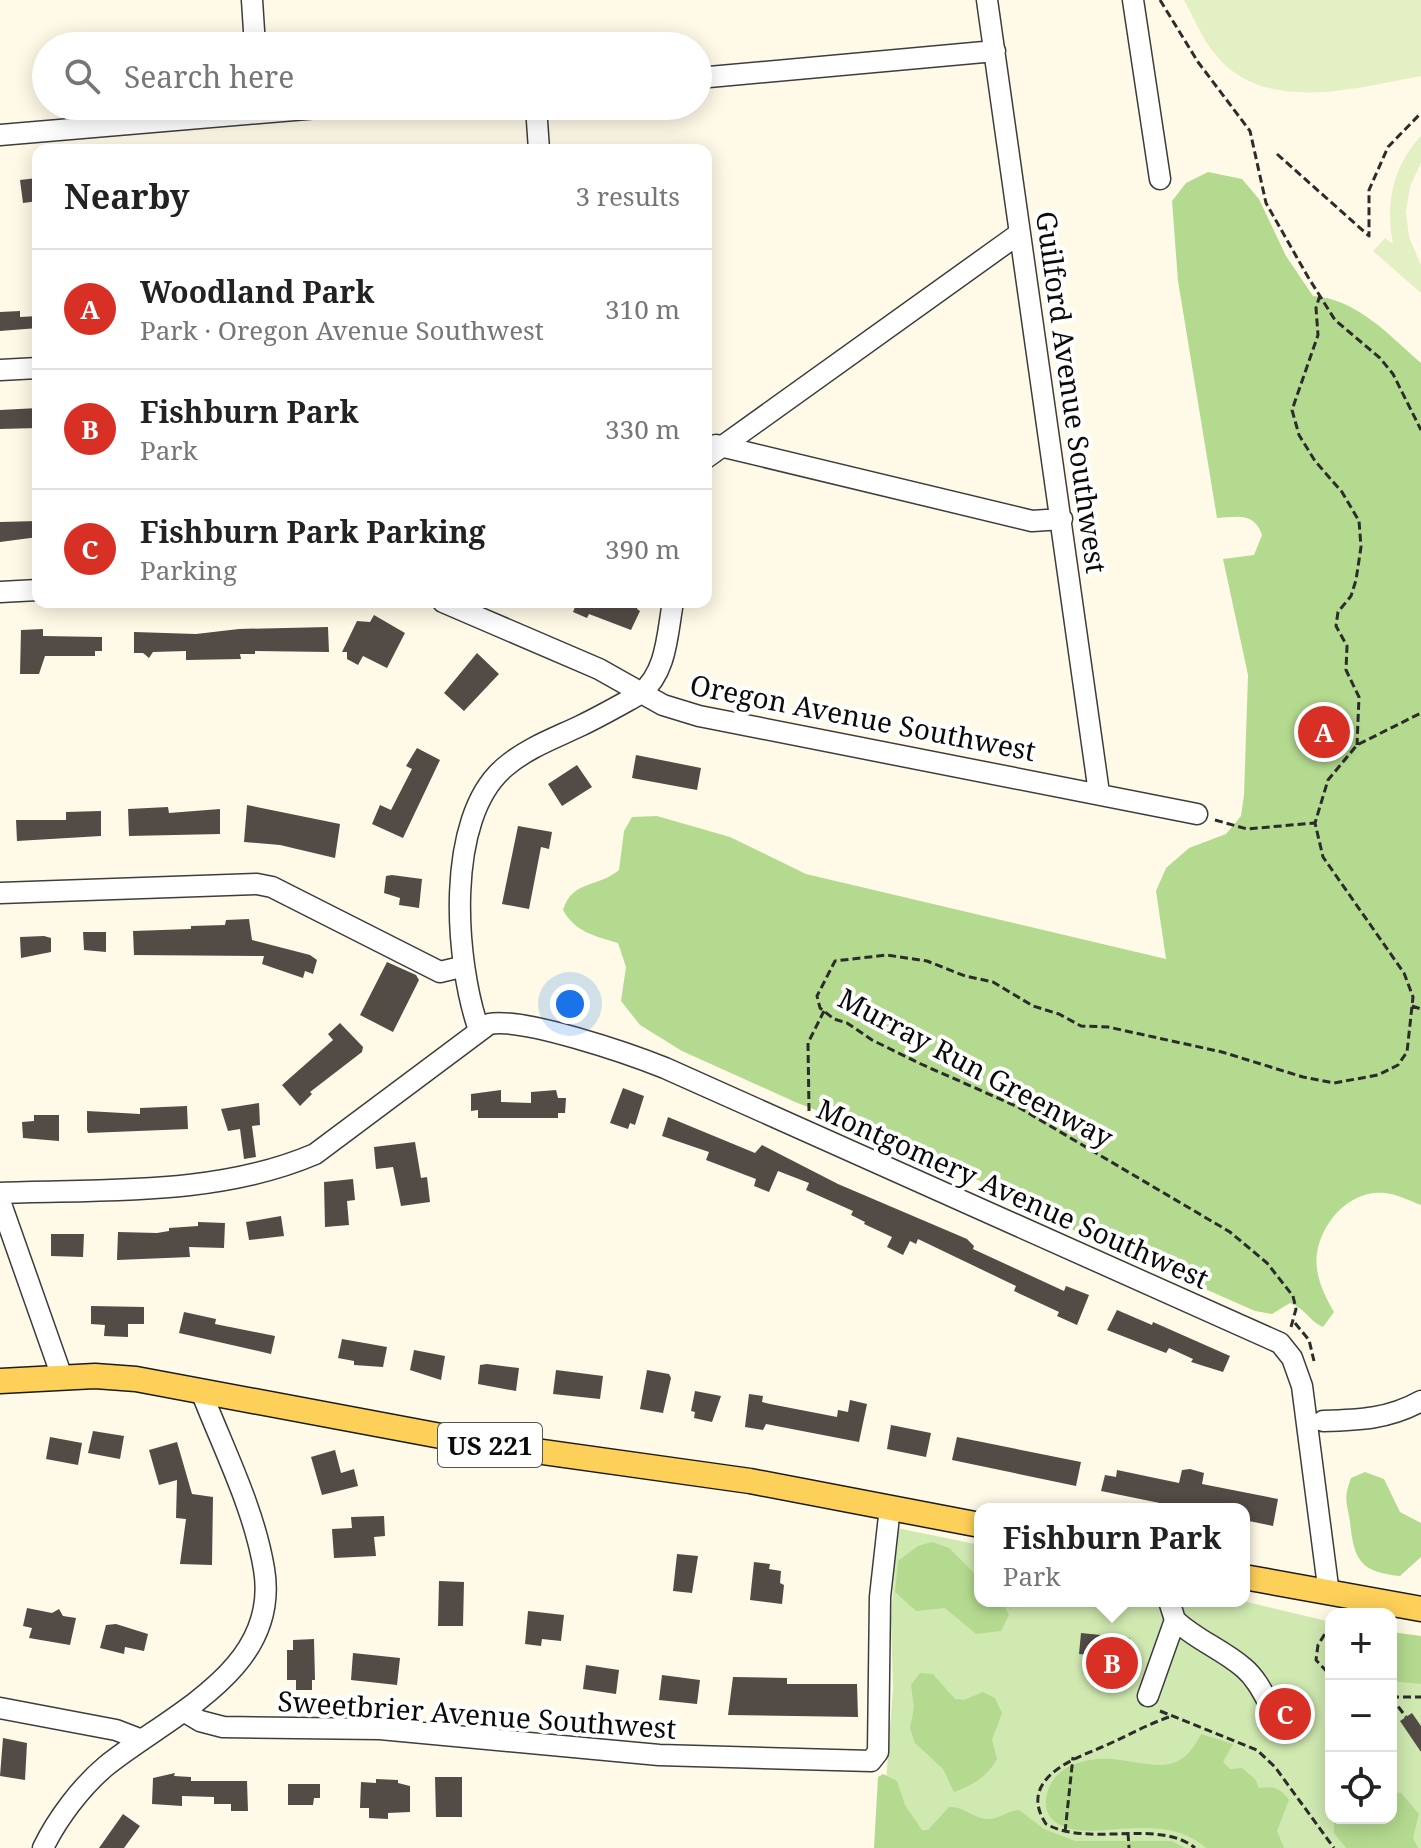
<!DOCTYPE html>
<html lang="en">
<head>
<meta charset="utf-8">
<style>
  :root { --surface:#fff; --page:#f6f6f6; --text:#222; --muted:#767676; --line:#e0e0e0; --accent:#d93025 }
  body { margin:0; font-family:"Noto Serif",serif; background:var(--page); color:var(--text) }
  .controls { position:absolute; right:24px; bottom:24px; display:grid; overflow:hidden; border-radius:16px; box-shadow:0 4px 20px #0003 }
  .controls button { width:72px; height:72px; display:grid; place-items:center; padding:0; border:0; border-bottom:2px solid var(--line); background:var(--surface); color:var(--text); font:40px sans-serif }
  .you { position:absolute; left:570px; top:1004px; width:28px; height:28px; margin:-20px; border:6px solid #fff; border-radius:50%; background:#1a73e8; box-shadow:0 0 0 12px #1a73e833 }
  .badge { display:grid; place-items:center; width:52px; height:52px; border-radius:50%; background:var(--accent); color:#fff; font-size:26px; font-weight:700 }
  .pin { position:absolute; translate:-50% -50%; border:4px solid #fff; box-shadow:0 2px 8px #0006 }
  .popup { position:absolute; left:974px; top:1503px; width:276px; height:104px; box-sizing:border-box; display:grid; place-content:center; border-radius:16px; background:var(--surface); filter:drop-shadow(0 2px 6px #0005); font-size:26px; white-space:nowrap; color:var(--muted) }
  .popup b { font-size:30px; color:var(--text) }
  .popup::after { content:''; position:absolute; left:50%; top:100%; margin-left:-16px; border:16px solid transparent; border-top-color:var(--surface) }
  .list { margin:0; padding:0; list-style:none }
  h2 { display:flex; justify-content:space-between; align-items:center; height:104px; margin:0; padding:0 32px; font-size:34px }
  h2 small { font-size:26px; font-weight:400; color:var(--muted) }
  .list li { display:grid; grid-template-columns:52px 1fr auto; gap:24px; align-items:center; box-sizing:border-box; height:120px; padding:0 32px; border-top:2px solid var(--line) }
  .list b { display:block; font-size:30px; white-space:nowrap }
  .list p { margin:0; font-size:26px; white-space:nowrap; color:var(--muted) }
  .list em { font-size:26px; font-style:normal; color:var(--muted) }
  .icon { flex:none; width:44px; height:44px; fill:none; stroke:currentColor; stroke-width:2; stroke-linecap:round; stroke-linejoin:round }
  .map { position:relative; flex:none; width:1421px; height:1848px; overflow:hidden }
  .search { position:absolute; background:var(--surface); box-shadow:0 4px 20px #0003; left:32px; top:32px; width:680px; height:88px; display:flex; align-items:center; gap:20px; box-sizing:border-box; padding:0 28px; border-radius:44px; color:var(--muted); font-size:30px }
  .panel { position:absolute; background:var(--surface); box-shadow:0 4px 20px #0003; left:32px; top:144px; width:680px; height:464px; border-radius:16px }
  .map>svg:first-child { display:block }
</style>
</head>
<body>
<div class="map">
<svg width="1421" height="1848" viewBox="0 0 1421 1848">
  <rect width="100%" height="100%" fill="#fffae7"/>
  <path fill="#d0e9b1" d="M897 1528 980 1545V1601H1243L1331 1622V1818H1391V1633L1421 1638V1848H881L893 1688 891 1620Z"/>
  <path fill="#b4da90" d="M1208 172 1242 179 1259 199 1286 256 1313 296C1357 299 1389 335 1421 363V1205C1410 1201 1397 1194 1385 1193 1351 1189 1322 1221 1317 1253 1314 1274 1324 1295 1334 1312L1323 1327C1309 1321 1306 1309 1290 1303L1272 1314 1255 1311 1083 1235 928 1154 795 1102 682 1051 640 1025 621 1001 626 967 618 943C595 936 575 932 563 910 573 879 598 888 619 870L624 831 632 817 657 816 730 837 806 874 1166 959 1156 891 1166 868 1189 848 1226 834 1241 816 1244 795 1248 675 1223 559 1254 555 1262 535C1254 512 1238 517 1217 518L1178 281 1172 201 1186 183Z
    M1365 1472 1384 1479 1400 1512 1421 1523V1557L1400 1576C1359 1572 1354 1559 1350 1522 1347 1501 1343 1500 1351 1478Z
    M932 1542 949 1548 980 1579V1601H1002L1009 1615 1001 1631 976 1634 945 1608 916 1611 895 1592 898 1561 918 1546Z
    M1391 1632 1421 1636V1684L1391 1681Z
    M920 1673 933 1674 955 1699 964 1700 983 1692 995 1698 1002 1713 992 1740 997 1759C988 1776 972 1786 954 1792L943 1769 915 1743 910 1728 914 1707 911 1685Z
    M1201 1734 1233 1744 1223 1762 1230 1769 1242 1768 1255 1779 1259 1788C1273 1786 1281 1788 1289 1800L1277 1831 1284 1848H1206C1158 1806 1086 1848 1054 1821 1047 1815 1045 1807 1046 1799 1050 1767 1084 1757 1112 1759 1152 1763 1179 1779 1201 1734Z
    M883 1774 897 1781 905 1805 922 1830H928L949 1807C964 1806 972 1818 987 1819 998 1820 1007 1811 1019 1810L1044 1829 1075 1841H1172L1185 1848H874L878 1777Z
    M1391 1792 1401 1793 1419 1814 1413 1838 1418 1848H1346L1334 1833V1822L1338 1818H1391Z"/>
  <path fill="#e2f0c3" d="M1184 0H1421V76C1356 88 1263 115 1215 54 1202 39 1194 18 1184 0Z
    M1421 136V162L1410 187 1406 212 1409 237 1421 265V293L1373 251 1385 238 1393 244C1385 204 1393 166 1421 136Z"/>
  <path fill="#534b46" d="M37 178 38 201 23 203 20 180Z
    M20 311V317L38 316V328L0 331V312Z
    M38 408V428L0 429V410Z
    M38 521V537L0 542V522Z
    M565 602H640L637 609 640 611 631 630 589 614 587 618 573 612 575 607Z
    M374 615 405 633 387 668 363 656 358 665 347 659V652H342L357 621 370 622Z
    M328 627 329 652 255 651V654H240L241 659 186 660V651L153 652 149 658 143 653H134V632L196 634 239 629Z
    M43 629V636L102 637V651H95V656H45L39 674H20L21 630Z
    M477 653 499 674 464 711 444 693Z
    M417 748 440 760 403 838 372 824 380 805 391 810 412 769 406 766Z
    M636 755 701 768 697 790 632 778Z
    M577 765 592 787 562 806 548 784Z
    M247 805 340 824 335 858 280 845 244 842Z
    M168 807 169 813 220 809V834L129 836 128 809Z
    M101 811V836L17 841 16 820H66V812Z
    M518 826 552 832 549 849 541 847 529 909 502 904Z
    M392 875 422 879 419 908 399 905 400 898 384 893 386 876Z
    M249 919 252 940 310 955 317 960 313 974 305 971 303 978 262 964 264 956 134 955 133 931 191 929V926L225 925 226 920Z
    M83 932H106V952L84 950Z
    M44 936 51 938V952L21 958 20 937Z
    M387 962 416 975 419 980 393 1032 360 1015Z
    M340 1023 363 1047 362 1052 310 1092 312 1094 300 1106 282 1085 333 1040 328 1034Z
    M623 1088 644 1096 635 1125 630 1123 628 1129 610 1123Z
    M501 1090V1102L531 1103V1092L556 1090 558 1098H566L565 1113H558V1118H478V1110L471 1111V1094Z
    M259 1103 260 1125 252 1126 256 1157 244 1159 240 1129 228 1131 221 1109Z
    M187 1106 188 1129 88 1133 87 1130V1111L140 1114V1108Z
    M34 1115H59V1141L23 1138 22 1122 34 1121Z
    M668 1117 755 1153 762 1145 838 1184 967 1239 974 1246 973 1249 1064 1291 1066 1286 1089 1295 1077 1325 1057 1316 1059 1312 1014 1291 1016 1286 918 1239 916 1244 910 1241 903 1255 887 1247 892 1237 864 1224 865 1222 851 1215 853 1211 806 1190 809 1183 778 1171 769 1192 754 1186 756 1179 706 1160 709 1152 662 1136Z
    M415 1142 421 1178 427 1177 430 1202 401 1206 393 1167 376 1169 374 1147Z
    M353 1179 355 1200 347 1201 349 1225 325 1227 324 1182Z
    M281 1216 284 1236 249 1240 246 1222Z
    M198 1222 225 1223 224 1248 189 1247 190 1257 117 1260 118 1232 157 1233 169 1231V1228L198 1226Z
    M51 1234H84L83 1257 51 1256Z
    M91 1306 144 1307V1324H128V1337L104 1336 105 1325 91 1324Z
    M1117 1310 1152 1325 1153 1322 1230 1356 1223 1372 1191 1362 1193 1359 1169 1348 1166 1353 1107 1330Z
    M184 1312 216 1319 215 1324 275 1336 271 1354 179 1333Z
    M342 1339 387 1347 383 1367 354 1365V1361L338 1358Z
    M414 1350 445 1356 441 1380 410 1370Z
    M487 1364 519 1368 516 1391 478 1384 480 1365Z
    M556 1370 603 1376 600 1399 553 1394Z
    M647 1370 669 1374 671 1378 663 1413 640 1409Z
    M695 1391 721 1396 712 1422 694 1418 695 1412 691 1411Z
    M749 1394 763 1396 762 1402 770 1404 837 1417 838 1410 848 1412 850 1400 867 1404 859 1442 766 1424 763 1430 745 1427Z
    M891 1425 931 1433 926 1457 887 1449Z
    M93 1431 124 1436 120 1459 88 1453Z
    M50 1437 82 1443 78 1465 46 1459Z
    M957 1437 1081 1462 1076 1486 952 1460Z
    M177 1442 192 1494 213 1497 212 1565 180 1564 186 1519 176 1518 177 1480 159 1485 149 1450Z
    M335 1450 341 1473 354 1469 358 1486 322 1495 311 1457Z
    M1190 1469 1204 1473 1202 1484 1278 1499 1273 1526 1244 1520V1509H1189L1101 1491 1105 1475 1116 1477 1117 1470 1179 1483 1182 1470Z
    M384 1516 385 1536 374 1537 376 1556 334 1558 332 1529 352 1528 351 1517Z
    M677 1554 698 1556 692 1593 673 1591Z
    M754 1562 770 1564 769 1569 781 1571 780 1583 784 1585 782 1604 750 1600Z
    M439 1581 464 1582 463 1626H438Z
    M27 1608 52 1613 59 1609 63 1616 76 1618 70 1645 29 1638 32 1628 23 1626Z
    M528 1611 564 1615 561 1641 542 1639 541 1646 525 1644Z
    M116 1624 148 1634 144 1651 125 1647 124 1654 100 1648 106 1625Z
    M1081 1633 1130 1638 1128 1659 1079 1654Z
    M314 1639 315 1680H312V1690H296V1680H287V1650H293V1640Z
    M353 1653 400 1658 397 1685 351 1680Z
    M586 1665 619 1670 616 1694 583 1689Z
    M662 1675 700 1680 697 1704 659 1700Z
    M733 1677 787 1678V1684H857L858 1717 728 1715Z
    M1412 1713 1421 1726V1752L1400 1721Z
    M3 1738 27 1743 25 1780 0 1776Z
    M175 1773 174 1776 191 1777V1781H247L248 1811H231V1804H214V1797L182 1796V1806L152 1804 153 1778Z
    M435 1777H462V1817H436Z
    M376 1779 398 1780V1783L410 1786V1812L388 1813V1819L369 1818V1808H360L361 1782 376 1783Z
    M288 1784H320V1798H314L313 1805H288Z
    M123 1814 140 1826 124 1848H99Z"/>
  <g fill="none" stroke-linecap="round" stroke-linejoin="round">
    <g stroke="#3d3d3d" stroke-width="23">
      <path id="minor" d="M252 0 255 46
        M987 0 1099 793
        M1133 0 1160 179
        M698 78 995 51
        M536 106 539 150
        M0 135 342 106
        M0 370 38 368
        M716 445 1032 521 1062 519
        M706 458 1020 233
        M0 592 38 590
        M443 602 599 669 663 705 699 716 1197 814
        M0 893 257 884 272 887 440 972 461 967
        M479 1030C455 962 444 818 505 767 527 748 555 738 580 726 601 716 620 705 640 694 667 672 667 635 673 602
        M0 1193C104 1189 217 1196 315 1154L489 1024C523 1017 630 1054 665 1068L1280 1343 1292 1358 1302 1386 1329 1594
        M0 1201 62 1377
        M1323 1421C1359 1420 1389 1419 1421 1401
        M1175 1620C1196 1640 1222 1649 1244 1668 1257 1679 1264 1695 1273 1711
        M1148 1696 1175 1620 1169 1601
        M0 1708 116 1730 142 1740
        M185 1712 200 1721 223 1727 380 1729 659 1755 871 1761 878 1752 880 1597 890 1507
        M43 1848C57 1819 81 1787 106 1766 169 1715 281 1670 264 1569 254 1508 223 1448 201 1391"/>
    </g>
    <g stroke="#1b1b1b" stroke-width="27">
      <path id="major" d="M0 1381 95 1376 136 1379 478 1443 750 1481 980 1525
        M1244 1577 1421 1609"/>
    </g>
    <path stroke="#2c2c2c" stroke-width="3" stroke-dasharray="8 4" stroke-linecap="butt" d="M1160 0 1198 62 1250 131 1266 203 1308 277 1335 320 1380 358 1393 374 1421 430
      M1277 154 1369 236V190L1388 147 1421 113
      M1320 295 1316 308 1318 335 1292 410 1299 435 1315 461 1342 492 1359 521 1361 547 1356 580 1351 596 1338 612 1336 626 1347 646 1346 670 1359 697 1357 745
      M1215 820 1247 829 1314 823
      M1412 1006 1421 1009
      M809 1111 808 1043 824 1011
      M1295 1323 1309 1340 1314 1361
      M1291 1327 1296 1309 1293 1296 1267 1263 1230 1232 1018 1107 921 1064 872 1040 847 1023 834 1019 820 1008 817 996 835 961 887 955 927 961 965 976 993 982 1033 1006 1059 1014 1081 1026 1108 1027 1222 1052 1303 1077 1334 1083 1378 1075 1398 1065 1407 1052 1413 997 1404 973 1323 857 1315 823 1328 780 1357 745 1421 713
      M1331 1624 1318 1645 1316 1660 1331 1676
      M1391 1697H1421
      M1391 1697 1406 1717
      M1160 1711 1257 1750 1275 1767 1334 1848
      M1169 1717C1143 1726 1120 1740 1095 1750 1065 1762 1019 1783 1046 1824 1090 1848 1158 1818 1195 1848
      M1065 1832 1073 1757
      M1128 1833 1129 1848"/>
    <use href="#minor" stroke="#fff" stroke-width="20"/>
    <use href="#major" stroke="#fdd059" stroke-width="24"/>
  </g>
  <g text-anchor="middle" dominant-baseline="central" stroke-width="8" stroke-linejoin="round" paint-order="stroke">
    <rect fill="#fff" stroke="#545454" stroke-width="2" x="438" y="1423" width="104" height="44" rx="6"/>
    <g font-size="26" font-weight="bold" fill="#0a0a0a">
      <text x="490" y="1445">US 221</text>
    </g>
    <g font-size="28" fill="#0a0a0a" stroke="#fff">
      <text transform="translate(1072 392) rotate(82)">Guilford Avenue Southwest</text>
      <text transform="translate(863 717) rotate(11)">Oregon Avenue Southwest</text>
      <text transform="translate(976 1067) rotate(28)">Murray Run Greenway</text>
      <text transform="translate(1013 1193) rotate(24)">Montgomery Avenue Southwest</text>
      <text transform="translate(477 1714) rotate(4)">Sweetbrier Avenue Southwest</text>
    </g>
  </g>
</svg>
<div class="controls">
<button>+</button>
<button>−</button>
<button><svg class="icon" aria-label="locate" viewBox="0 0 24 24"><circle cx="12" cy="12" r="6"/><path d="M12 2v4M12 18v4M2 12h4M18 12h4"/></svg></button>
</div>
<div class="you"></div>
<div class="pin badge" style="left:1324px;top:732px">A</div>
<div class="pin badge" style="left:1112px;top:1663px">B</div>
<div class="popup"><b>Fishburn Park</b>Park</div>
<div class="pin badge" style="left:1285px;top:1714px">C</div>
<div class="search"><svg class="icon" aria-label="search" viewBox="0 0 24 24"><circle cx="10" cy="10" r="6"/><path d="M15 15l6 6"/></svg>Search here</div>
<section class="panel">
<h2>Nearby<small>3 results</small></h2>
<ul class="list">
<li><span class="badge">A</span><div><b>Woodland Park</b><p>Park · Oregon Avenue Southwest</p></div><em>310 m</em></li>
<li><span class="badge">B</span><div><b>Fishburn Park</b><p>Park</p></div><em>330 m</em></li>
<li><span class="badge">C</span><div><b>Fishburn Park Parking</b><p>Parking</p></div><em>390 m</em></li>
</ul>
</section>
</div>
</body>
</html>
